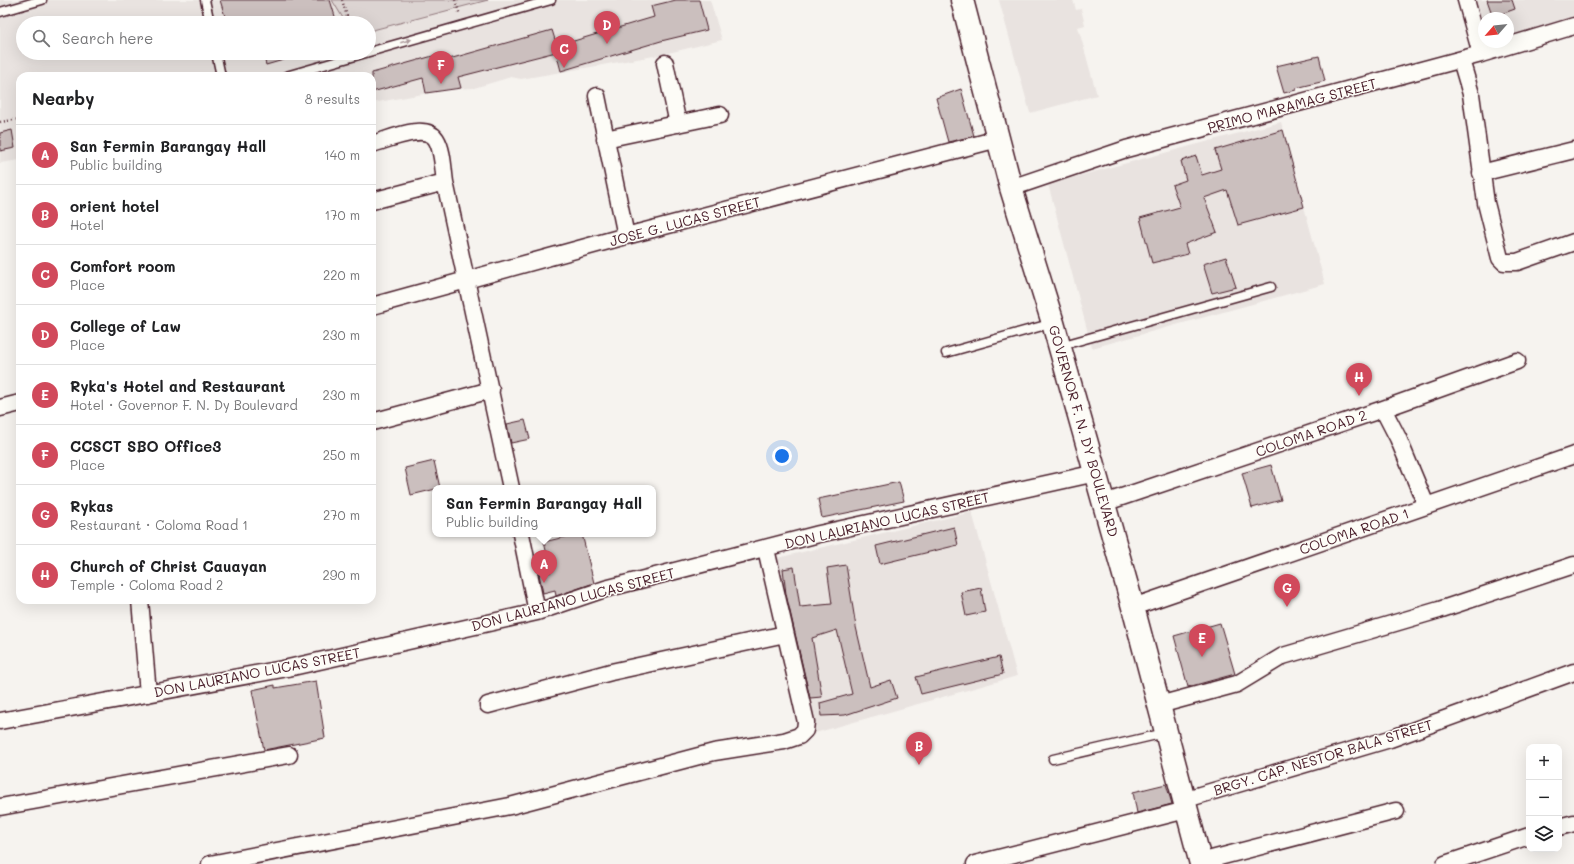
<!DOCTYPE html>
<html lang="en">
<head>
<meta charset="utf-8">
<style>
  :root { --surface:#fff; --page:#f6f6f6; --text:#202124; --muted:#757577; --line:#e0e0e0; --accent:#d1495b }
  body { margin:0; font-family:Mali,sans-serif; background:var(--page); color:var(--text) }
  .controls { position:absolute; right:12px; bottom:12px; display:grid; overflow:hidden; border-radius:8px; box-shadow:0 4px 16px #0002 }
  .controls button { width:36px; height:36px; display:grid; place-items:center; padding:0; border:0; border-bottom:1px solid var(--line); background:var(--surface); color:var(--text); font:20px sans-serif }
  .compass { position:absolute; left:1478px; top:12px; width:36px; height:36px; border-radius:50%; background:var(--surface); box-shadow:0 4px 16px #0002; rotate:242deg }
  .you { position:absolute; left:782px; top:456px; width:14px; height:14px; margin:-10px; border:3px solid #fff; border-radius:50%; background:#1a73e8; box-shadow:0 0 0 6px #1a73e833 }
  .badge { display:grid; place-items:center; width:26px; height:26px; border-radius:50%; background:var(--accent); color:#fff; font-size:13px; font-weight:700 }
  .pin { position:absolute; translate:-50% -33px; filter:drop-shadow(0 1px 2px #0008) }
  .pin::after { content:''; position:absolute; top:21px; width:14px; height:12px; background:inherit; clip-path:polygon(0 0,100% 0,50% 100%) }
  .popup { position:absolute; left:432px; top:485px; width:224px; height:52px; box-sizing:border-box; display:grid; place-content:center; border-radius:8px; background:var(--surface); filter:drop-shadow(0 1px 3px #0005); font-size:13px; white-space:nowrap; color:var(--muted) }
  .popup b { font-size:15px; color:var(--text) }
  .popup::after { content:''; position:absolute; left:50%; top:100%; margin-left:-8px; border:8px solid transparent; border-top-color:var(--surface) }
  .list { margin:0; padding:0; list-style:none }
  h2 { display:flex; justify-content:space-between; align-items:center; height:52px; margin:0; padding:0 16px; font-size:17px }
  h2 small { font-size:13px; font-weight:400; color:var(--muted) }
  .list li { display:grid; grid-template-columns:26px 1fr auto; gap:12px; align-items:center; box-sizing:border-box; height:60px; padding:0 16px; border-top:1px solid var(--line) }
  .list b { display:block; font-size:15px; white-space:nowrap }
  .list p { margin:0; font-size:13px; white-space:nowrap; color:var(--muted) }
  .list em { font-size:13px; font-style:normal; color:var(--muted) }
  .icon { flex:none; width:22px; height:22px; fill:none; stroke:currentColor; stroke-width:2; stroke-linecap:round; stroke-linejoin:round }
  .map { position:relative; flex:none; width:1574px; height:864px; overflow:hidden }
  .search { position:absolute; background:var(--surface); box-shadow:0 4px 16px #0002; left:16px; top:16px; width:360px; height:44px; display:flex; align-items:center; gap:10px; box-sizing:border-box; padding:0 14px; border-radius:22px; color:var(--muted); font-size:15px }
  .panel { position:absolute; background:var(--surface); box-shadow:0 4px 16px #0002; left:16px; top:72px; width:360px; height:532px; border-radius:12px }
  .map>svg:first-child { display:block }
</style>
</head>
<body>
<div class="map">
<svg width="1574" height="864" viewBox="0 0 1574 864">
  <rect width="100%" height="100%" fill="#f6f3ef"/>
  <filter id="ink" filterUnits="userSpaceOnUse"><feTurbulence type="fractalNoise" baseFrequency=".025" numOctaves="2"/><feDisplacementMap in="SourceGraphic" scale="8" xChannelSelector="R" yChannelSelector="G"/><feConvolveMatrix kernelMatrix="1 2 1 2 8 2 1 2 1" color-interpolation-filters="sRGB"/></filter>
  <g filter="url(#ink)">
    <path fill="#e9e3e0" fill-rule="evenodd" d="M0 0H710L722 40 660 55 521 79 511 77 474 88 452 89 372 103V76H20V160L0 163ZM23 23H369V53H23Z
      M999 0H1073L1076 10 1081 9 1085 25 1078 27 1097 95 1030 113Z
      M1471 0H1574V19L1508 38V18H1484V42H1494L1484 45Z
      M1281 122 1325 284 1092 348 1048 184Z
      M972 512 1017 676 815 733 773 559Z"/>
    <path fill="#dcd4d2" stroke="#937a7e" d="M332 0H488L369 31V23H346Z"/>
    <path fill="#cbbfbe" stroke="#4a1f2b" d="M220 0H330L337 23H227Z
      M676 0H699L707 30 661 41 561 71 556 52 458 77 461 88 426 93 423 78 372 92V73L440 54 442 61 552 30 557 46 654 17 651 6Z
      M1487 0H1512L1515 9 1493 17Z
      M263 53H296L297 56 266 65Z
      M1319 56 1325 81 1296 88V90L1284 93 1276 66Z
      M961 89 974 136 948 142 936 98Z
      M12 130 15 148 0 151V133Z
      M1283 130 1304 207 1238 225 1227 190 1204 198 1217 232 1185 244 1188 254 1152 263 1140 218 1180 207 1172 185 1186 180 1181 161 1196 156 1202 175 1221 169 1215 150Z
      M1226 257 1236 287 1212 293 1203 264Z
      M525 420 530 439 511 443 507 424Z
      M434 461 440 488 411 495 405 468Z
      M1271 465 1281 500 1252 508 1242 473Z
      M899 482 904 501 822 518 818 499Z
      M954 527 958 545 880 564 876 546Z
      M577 534H582L594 583 556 596 555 590 543 593 539 574 551 572 544 542Z
      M846 565 856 627 870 687 891 680 897 698 845 715 821 716 820 703 852 694 837 630 812 638 822 697 810 698 786 594 783 569 794 567 800 607 832 604 827 568Z
      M981 588 985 612 966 616 961 592Z
      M1220 623 1235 674 1188 687 1174 636Z
      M999 657 1003 674 921 694 916 677Z
      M316 681 325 738 264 750 252 690 275 685V688Z
      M1166 784 1172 804 1137 813 1133 792Z"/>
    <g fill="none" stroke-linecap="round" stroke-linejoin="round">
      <g stroke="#4a1f2b" stroke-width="11">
        <path id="lane" d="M205 0 210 23
          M0 12 42 0
          M369 52 551 0
          M216 53 221 76
          M286 76 366 53
          M1060 346 1271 287
          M946 353 1053 323
          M1053 759 1165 733"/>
      </g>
      <g stroke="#4a1f2b" stroke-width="19">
        <path id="street" d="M1466 0 1481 54
          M1461 60 1471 94 1486 203 1500 258 1504 262H1517L1574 242
          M665 63 678 124
          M597 96 626 236
          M605 139 720 115
          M372 144C388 140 425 122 436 139 443 150 443 169 445 182L511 488
          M1481 173 1574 150
          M1011 188 1126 149 1481 54 1574 26
          M372 201 445 182
          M372 306 626 236 998 139
          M0 408 20 403
          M1383 409 1398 438 1426 505
          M372 422 491 390
          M1104 503 1383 409 1517 361
          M521 534 537 612
          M140 600 148 694
          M1133 607 1574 455
          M488 705 611 672 785 634
          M1159 705 1237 684 1283 656 1439 610 1574 565
          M0 721 288 668 537 612 605 589 819 534 1096 473
          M1183 800 1390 739 1574 672
          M0 807 289 755
          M1559 827 1574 823
          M1200 862 1396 811
          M210 864 510 806 714 752 784 741 799 736 805 730 806 722 766 549
          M975 864 1186 810
          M1445 864 1529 836"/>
      </g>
      <g stroke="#4a1f2b" stroke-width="25">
        <path id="highway" d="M962 0 1011 188 1053 323 1133 607 1201 864"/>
      </g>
      <path stroke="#4a1f2b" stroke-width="2.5" stroke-dasharray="1 3" stroke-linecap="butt" d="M342 0 349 23
        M455 0 460 15
        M0 122 20 119"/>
      <use href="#lane" stroke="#fdfcf7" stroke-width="8"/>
      <use href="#street" stroke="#fdfcf7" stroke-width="16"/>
      <use href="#highway" stroke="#fdfcf7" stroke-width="22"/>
    </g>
    <defs><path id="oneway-solid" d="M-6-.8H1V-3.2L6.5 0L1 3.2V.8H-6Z"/></defs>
    <use fill="#ac999b" href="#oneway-solid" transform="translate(406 41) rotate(-16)"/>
  </g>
  <g text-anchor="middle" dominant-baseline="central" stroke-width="3" stroke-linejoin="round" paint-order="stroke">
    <g font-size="14" fill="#4a1f2b" stroke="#fdfcf7">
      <text transform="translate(1292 105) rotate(-15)">PRIMO MARAMAG STREET</text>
      <text transform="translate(685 221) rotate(-15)">JOSE G. LUCAS STREET</text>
      <text transform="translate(1084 431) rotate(74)">GOVERNOR F. N. DY BOULEVARD</text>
      <text transform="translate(1311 433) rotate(-19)">COLOMA ROAD 2</text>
      <text transform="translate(887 520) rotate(-13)">DON LAURIANO LUCAS STREET</text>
      <text transform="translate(1354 531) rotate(-19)">COLOMA ROAD 1</text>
      <text transform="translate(573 599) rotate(-15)">DON LAURIANO LUCAS STREET</text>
      <text transform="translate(257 672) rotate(-11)">DON LAURIANO LUCAS STREET</text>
      <text transform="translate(1323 757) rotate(-17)">BRGY. CAP. NESTOR BALA STREET</text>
    </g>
  </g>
</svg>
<div class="controls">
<button>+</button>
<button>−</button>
<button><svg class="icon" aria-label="layers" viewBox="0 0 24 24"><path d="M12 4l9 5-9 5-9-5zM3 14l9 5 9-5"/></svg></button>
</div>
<svg class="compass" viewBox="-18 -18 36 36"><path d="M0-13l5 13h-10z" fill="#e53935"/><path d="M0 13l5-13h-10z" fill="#757577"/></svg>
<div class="you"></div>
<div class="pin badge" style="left:544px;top:583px">A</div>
<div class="popup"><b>San Fermin Barangay Hall</b>Public building</div>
<div class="pin badge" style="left:919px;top:765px">B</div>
<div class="pin badge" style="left:564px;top:68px">C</div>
<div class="pin badge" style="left:607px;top:44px">D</div>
<div class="pin badge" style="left:1202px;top:657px">E</div>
<div class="pin badge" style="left:441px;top:84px">F</div>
<div class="pin badge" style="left:1287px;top:607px">G</div>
<div class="pin badge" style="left:1359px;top:396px">H</div>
<div class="search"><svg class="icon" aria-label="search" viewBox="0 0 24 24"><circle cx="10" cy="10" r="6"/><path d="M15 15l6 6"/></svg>Search here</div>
<section class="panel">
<h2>Nearby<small>8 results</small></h2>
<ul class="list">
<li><span class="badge">A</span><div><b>San Fermin Barangay Hall</b><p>Public building</p></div><em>140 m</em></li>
<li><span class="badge">B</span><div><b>orient hotel</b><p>Hotel</p></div><em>170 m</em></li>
<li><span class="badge">C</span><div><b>Comfort room</b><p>Place</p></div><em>220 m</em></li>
<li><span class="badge">D</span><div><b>College of Law</b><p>Place</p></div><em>230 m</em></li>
<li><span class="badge">E</span><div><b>Ryka's Hotel and Restaurant</b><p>Hotel · Governor F. N. Dy Boulevard</p></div><em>230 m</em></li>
<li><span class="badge">F</span><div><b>CCSCT SBO Office3</b><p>Place</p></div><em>250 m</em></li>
<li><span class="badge">G</span><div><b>Rykas</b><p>Restaurant · Coloma Road 1</p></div><em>270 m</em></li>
<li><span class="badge">H</span><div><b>Church of Christ Cauayan</b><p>Temple · Coloma Road 2</p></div><em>290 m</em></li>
</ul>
</section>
</div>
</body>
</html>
